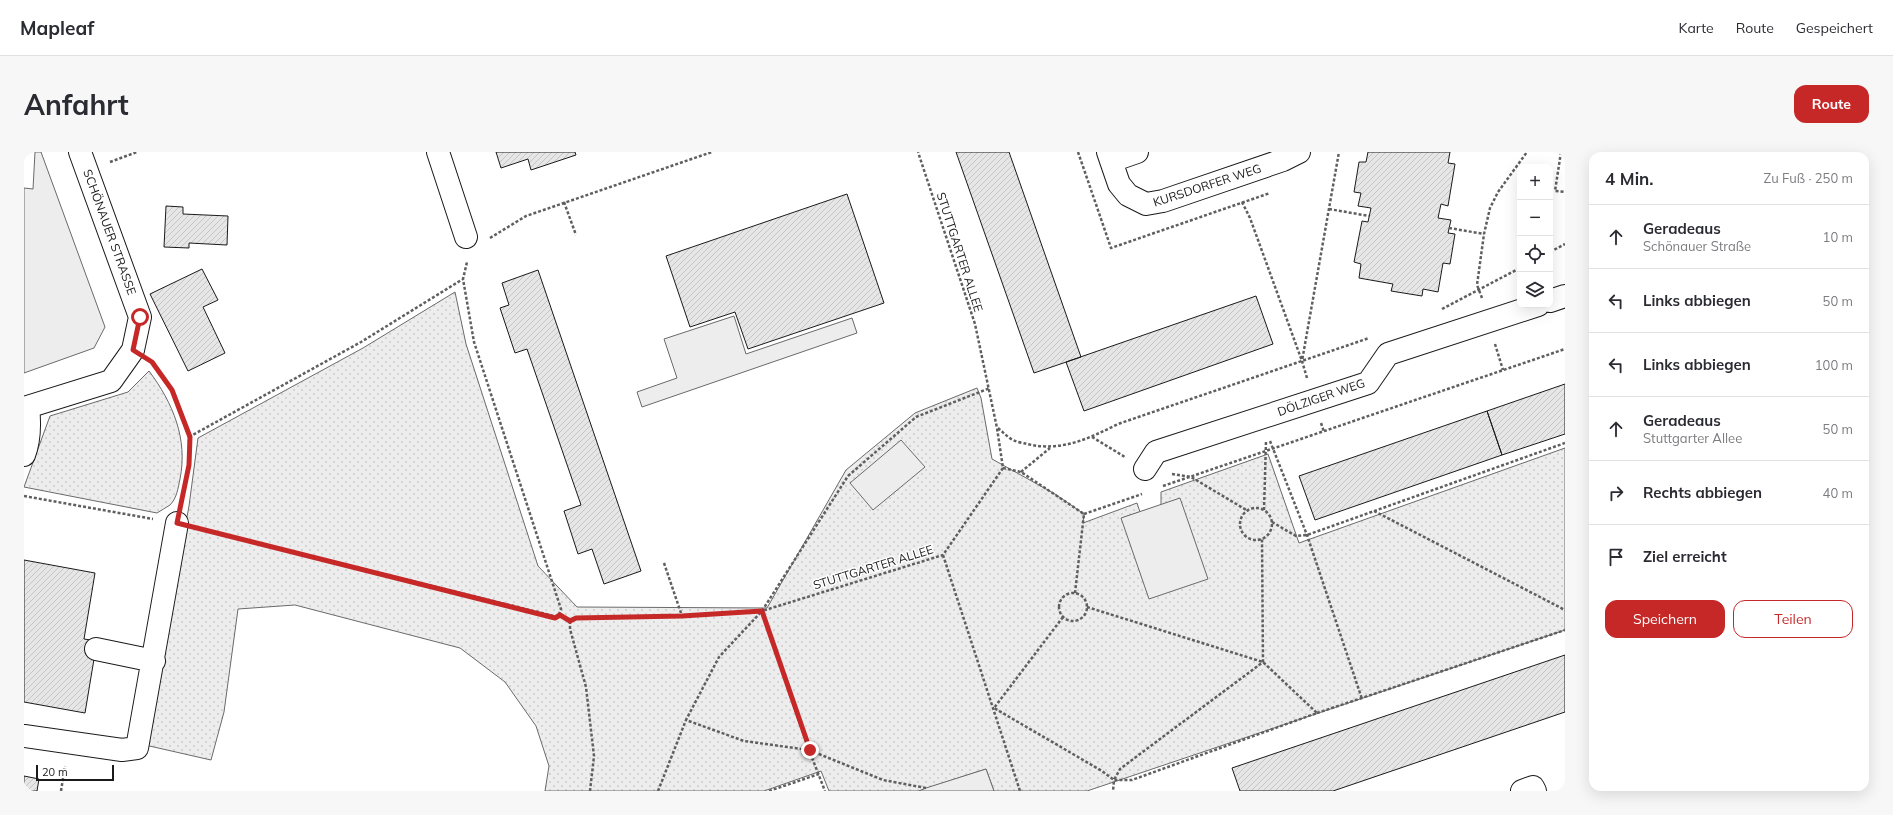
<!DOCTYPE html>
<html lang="de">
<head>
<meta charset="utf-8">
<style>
  :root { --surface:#fff; --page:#f7f7f7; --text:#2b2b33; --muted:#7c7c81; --line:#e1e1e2; --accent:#c62828 }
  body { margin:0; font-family:Mulish,sans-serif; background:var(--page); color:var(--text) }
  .controls { position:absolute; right:12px; top:12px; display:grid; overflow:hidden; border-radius:8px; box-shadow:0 4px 16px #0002 }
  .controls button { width:36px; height:36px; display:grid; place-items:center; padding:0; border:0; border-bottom:1px solid var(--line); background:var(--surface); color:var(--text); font:20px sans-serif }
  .scale { position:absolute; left:12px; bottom:10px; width:78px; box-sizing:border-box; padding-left:4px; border:2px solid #1a1a1a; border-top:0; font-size:11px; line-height:14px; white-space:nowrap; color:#1a1a1a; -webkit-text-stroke:3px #fff; paint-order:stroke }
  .stop { position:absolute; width:12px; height:12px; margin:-9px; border:3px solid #c62828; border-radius:50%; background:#fff }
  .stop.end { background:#c62828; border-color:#fff; box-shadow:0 1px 4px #0008 }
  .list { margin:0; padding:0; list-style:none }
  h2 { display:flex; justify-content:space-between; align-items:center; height:52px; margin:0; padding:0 16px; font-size:17px }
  h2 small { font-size:13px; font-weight:400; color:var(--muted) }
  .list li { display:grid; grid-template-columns:26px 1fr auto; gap:12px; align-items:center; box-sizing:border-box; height:64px; padding:0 16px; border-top:1px solid var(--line) }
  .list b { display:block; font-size:15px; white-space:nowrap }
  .list p { margin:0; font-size:13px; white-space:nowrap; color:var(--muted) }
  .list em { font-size:13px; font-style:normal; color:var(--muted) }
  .actions { display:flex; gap:8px; padding:12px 16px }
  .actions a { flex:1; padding:9px 0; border:1px solid var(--accent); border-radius:12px; text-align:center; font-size:14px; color:var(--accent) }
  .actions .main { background:var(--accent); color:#fff }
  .icon { flex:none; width:22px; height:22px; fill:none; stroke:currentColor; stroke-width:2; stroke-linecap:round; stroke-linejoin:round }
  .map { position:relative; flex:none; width:1541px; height:639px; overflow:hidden; border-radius:12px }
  header { display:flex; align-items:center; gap:24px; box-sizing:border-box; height:56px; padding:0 20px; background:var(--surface); border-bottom:1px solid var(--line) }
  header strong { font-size:19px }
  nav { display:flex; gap:22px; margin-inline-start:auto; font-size:14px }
  .intro { display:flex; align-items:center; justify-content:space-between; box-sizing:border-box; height:96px; padding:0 24px }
  h1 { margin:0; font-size:28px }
  .button { padding:10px 18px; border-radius:12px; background:var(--accent); color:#fff; font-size:14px; font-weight:700 }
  main { display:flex; gap:24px; padding:0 24px }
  aside { flex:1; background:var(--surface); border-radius:12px; box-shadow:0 4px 16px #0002 }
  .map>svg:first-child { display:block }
</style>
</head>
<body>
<header>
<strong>Mapleaf</strong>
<nav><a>Karte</a><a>Route</a><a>Gespeichert</a></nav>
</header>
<div class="intro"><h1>Anfahrt</h1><a class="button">Route</a></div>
<main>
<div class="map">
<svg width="1541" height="639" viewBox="0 0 1541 639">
  <defs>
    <pattern id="green-dots" width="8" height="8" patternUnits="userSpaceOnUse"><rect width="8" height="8" fill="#ededed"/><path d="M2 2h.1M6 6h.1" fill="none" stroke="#cbcbcb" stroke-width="1.8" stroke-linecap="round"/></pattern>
    <pattern id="building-hatch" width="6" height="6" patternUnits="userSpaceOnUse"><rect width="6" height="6" fill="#e6e6e6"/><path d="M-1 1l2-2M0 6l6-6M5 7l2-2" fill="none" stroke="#c5c5c5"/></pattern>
  </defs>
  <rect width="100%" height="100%" fill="#fff"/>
  <path fill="url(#green-dots)" stroke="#6a6a6a" d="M431 140 442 192 514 414 553 455 743 456 822 318 891 261 953 236 957 246 968 307 1031 342 1060 362 1059 371 1113 351 1116 360 1098 366 1156 347 1137 353V340L1244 302 1275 391 1541 296V478L1063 639H970L962 617 895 639H805L797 619 740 639H521L525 614 512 574 481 530 436 496 271 453 214 457 200 560 187 608 121 593 165 354 174 286 339 196Z
    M125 219C149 251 164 287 156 327 154 336 153 346 146 353 142 356 137 358 133 361L0 335 26 264 104 240Z"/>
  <path fill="#ededed" stroke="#6a6a6a" d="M11 0H17L81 175 70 196 0 221V36L9 37Z
    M710 164 722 202 828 166 833 181 618 255 613 240 653 226 640 187Z
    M877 288 901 315 849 358 826 331Z
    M1156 346 1184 427 1125 447 1097 366Z
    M962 617 970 639H895L902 636Z"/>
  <path fill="url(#building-hatch)" stroke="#1a1a1a" d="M472 0H551L552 3 507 18 504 7 477 16Z
    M932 0H985L1057 205 1010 221Z
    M1344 0H1426L1424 11 1431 12 1424 54 1417 52 1414 66 1427 68 1424 81 1431 82 1426 112 1419 111 1414 140 1399 137 1398 144 1367 139 1369 132 1335 126 1337 112 1330 110 1338 69 1344 70 1347 56 1334 54 1337 41 1330 40 1335 10H1342Z
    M823 42 860 151 724 197 711 160 666 175 642 104Z
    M142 54 159 55V62L204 64 203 93 165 91V96L140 95Z
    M178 117 194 148 179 155 201 201 164 219 126 142Z
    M514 118 617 419 580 432 568 397 554 402 540 359 557 353 503 197 491 201 476 156 485 153 478 131Z
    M1232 144 1249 192 1060 259 1042 210Z
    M1541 232V282L1478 303 1463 259Z
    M1463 259 1478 303 1291 368 1275 324Z
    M0 408 71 421 60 487 73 489 61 561 0 550Z
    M1541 503V560L1309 639H1216L1208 616Z
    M0 624 15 627 13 639H0Z"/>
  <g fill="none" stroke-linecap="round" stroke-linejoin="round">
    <g stroke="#1a1a1a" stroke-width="24">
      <path id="minor" d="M414 0 442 85
        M1084 0 1095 32 1104 43 1122 52 1139 49 1259 8 1275 0
        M1087 9 1113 0
        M1526 149 1541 144
        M0 256 87 229 109 198 116 165 56 0
        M0 303C6 287 6 272 4 255
        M1121 317 1132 300 1344 231 1364 202 1514 153
        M72 497 130 509
        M0 584 98 598 113 596 153 371
        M1498 639 1509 635 1511 639"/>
    </g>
    <path stroke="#5f5f5f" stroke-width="2.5" stroke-dasharray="3 2" stroke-linecap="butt" d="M1054 0 1087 96 1246 41
      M1537 0 1531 39 1541 40
      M86 10 113 0
      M540 50 552 83
      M1218 50 1226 66 1278 209
      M1305 57 1345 64
      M1425 76 1460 82
      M466 86 502 64 688 0
      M1526 100 1541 92
      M1458 146 1453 133 1460 82 1466 56 1474 40 1503 0
      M1418 157 1496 116
      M1471 192 1479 218
      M129 212 148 238 165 285V313L158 347
      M1283 226 1278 209 1315 0
      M1297 271 1300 280
      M974 276C979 280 983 285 989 288 993 290 999 291 1003 292 1037 300 1064 287 1094 272L1345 186
      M165 285 337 190 439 127
      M1068 285 1101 305
      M1246 289 1283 383 1338 547
      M979 316 997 320 1060 362
      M997 320 1026 296
      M1148 322 1167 325 1224 359
      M1139 334 1541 197
      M0 344 129 367
      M1216 372a16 16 0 1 1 32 0a16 16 0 1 1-32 0Z
      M1240 358 1242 289
      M1350 359 1541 458
      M1060 362 1118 342
      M1248 370 1272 384 1283 383 1541 291
      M177 377 534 465 537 457 450 190 439 127 443 110
      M919 403 996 639
      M640 411 658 464
      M1051 441 1060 362
      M1035 455a14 14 0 1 1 28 0a14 14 0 1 1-28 0Z
      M1063 455 1239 510 1293 561 1108 628H1090L1089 639
      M738 459 785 598 801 639
      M536 463 546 469
      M1039 465 970 556 1078 619 1090 628 1096 617 1239 510 1238 387
      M546 469 552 466 658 464 738 459 919 403 979 316 973 276 951 172 894 0
      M546 469V477L562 535 570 604 566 639
      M1293 561 1541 478
      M902 636 859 628 785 598 720 589 662 568 695 505 738 459 824 324 892 265 966 236
      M37 639 41 614
      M634 639 662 568
      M745 639 795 622"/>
    <use href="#minor" stroke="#fff" stroke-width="22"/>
  </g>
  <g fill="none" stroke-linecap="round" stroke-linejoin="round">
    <path stroke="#c62828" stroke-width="5" d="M116 165 109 198 128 210 148 238 166 285 165 313 153 371 531 466 536 463 546 469 552 466 658 464 738 459 786 598"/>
  </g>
  <g text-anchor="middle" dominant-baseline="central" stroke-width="3" stroke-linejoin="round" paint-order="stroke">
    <g font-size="12" fill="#1a1a1a" stroke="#fff">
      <text transform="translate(1183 33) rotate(-18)">KURSDORFER WEG</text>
      <text transform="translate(86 80) rotate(70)">SCHÖNAUER STRASSE</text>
      <text transform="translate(936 100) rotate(72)">STUTTGARTER ALLEE</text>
      <text transform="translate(1297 245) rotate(-19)">DÖLZIGER WEG</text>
      <text transform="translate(849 415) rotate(-17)">STUTTGARTER ALLEE</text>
    </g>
  </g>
</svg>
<div class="controls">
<button>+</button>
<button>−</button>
<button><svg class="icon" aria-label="locate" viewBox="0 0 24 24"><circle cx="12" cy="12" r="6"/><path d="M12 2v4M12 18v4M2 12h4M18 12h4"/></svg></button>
<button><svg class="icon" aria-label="layers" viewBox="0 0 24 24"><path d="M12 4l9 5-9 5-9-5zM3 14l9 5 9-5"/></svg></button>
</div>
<div class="scale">20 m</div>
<div class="stop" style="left:116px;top:165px"></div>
<div class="stop end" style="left:786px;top:598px"></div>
</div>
<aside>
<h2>4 Min.<small>Zu Fuß · 250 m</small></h2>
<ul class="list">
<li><svg class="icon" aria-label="ahead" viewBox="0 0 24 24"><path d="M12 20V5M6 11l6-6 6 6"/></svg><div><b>Geradeaus</b><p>Schönauer Straße</p></div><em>10 m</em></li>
<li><svg class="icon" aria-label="left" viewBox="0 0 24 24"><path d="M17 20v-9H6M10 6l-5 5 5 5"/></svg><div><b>Links abbiegen</b></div><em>50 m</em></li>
<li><svg class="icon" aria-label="left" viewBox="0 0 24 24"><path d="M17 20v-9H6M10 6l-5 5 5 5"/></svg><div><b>Links abbiegen</b></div><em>100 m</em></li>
<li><svg class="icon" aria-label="ahead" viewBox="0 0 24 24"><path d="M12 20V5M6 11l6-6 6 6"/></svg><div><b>Geradeaus</b><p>Stuttgarter Allee</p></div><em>50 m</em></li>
<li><svg class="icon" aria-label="right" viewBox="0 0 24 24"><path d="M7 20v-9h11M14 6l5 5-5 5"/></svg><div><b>Rechts abbiegen</b></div><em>40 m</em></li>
<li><svg class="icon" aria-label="arrive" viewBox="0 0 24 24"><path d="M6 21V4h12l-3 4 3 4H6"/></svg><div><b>Ziel erreicht</b></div></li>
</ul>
<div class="actions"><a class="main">Speichern</a><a>Teilen</a></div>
</aside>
</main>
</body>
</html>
